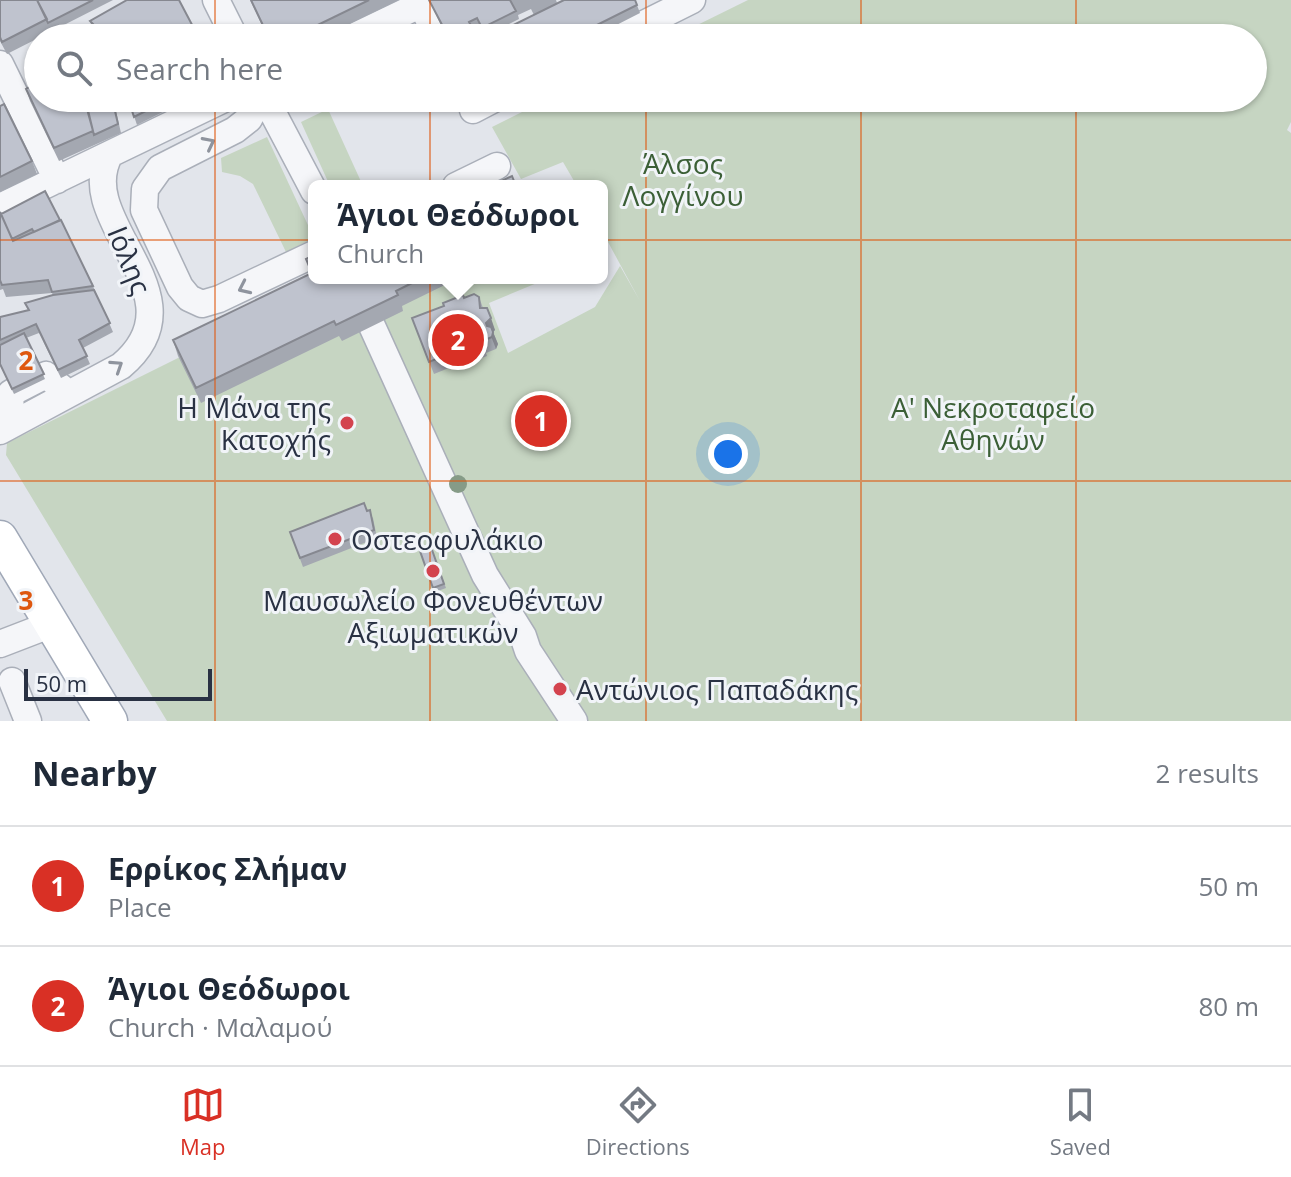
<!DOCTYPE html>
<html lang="en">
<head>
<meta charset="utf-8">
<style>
  :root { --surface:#fff; --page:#f2f2f3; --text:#1f2937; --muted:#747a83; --line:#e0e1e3; --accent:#d93025 }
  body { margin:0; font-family:"Open Sans",sans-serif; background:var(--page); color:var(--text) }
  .scale { position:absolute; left:24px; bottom:20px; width:188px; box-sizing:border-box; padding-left:8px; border:4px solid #293143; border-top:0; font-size:22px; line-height:28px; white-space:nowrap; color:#293143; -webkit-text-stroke:6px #f1f4f8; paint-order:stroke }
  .you { position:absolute; left:728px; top:454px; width:28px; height:28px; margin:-20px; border:6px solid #fff; border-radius:50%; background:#1a73e8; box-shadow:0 0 0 12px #1a73e833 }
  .badge { display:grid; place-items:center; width:52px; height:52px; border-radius:50%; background:var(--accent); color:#fff; font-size:26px; font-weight:700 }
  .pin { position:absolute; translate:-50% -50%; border:4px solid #fff; box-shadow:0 2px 8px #0006 }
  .popup { position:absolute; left:308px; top:180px; width:300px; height:104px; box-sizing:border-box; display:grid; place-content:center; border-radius:12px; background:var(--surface); filter:drop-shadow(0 2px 6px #0005); font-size:26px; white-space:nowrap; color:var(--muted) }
  .popup b { font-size:30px; color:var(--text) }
  .popup::after { content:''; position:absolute; left:50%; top:100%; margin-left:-16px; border:16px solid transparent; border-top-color:var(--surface) }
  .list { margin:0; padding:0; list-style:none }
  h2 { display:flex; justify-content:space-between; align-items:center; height:104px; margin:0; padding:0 32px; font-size:34px }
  h2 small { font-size:26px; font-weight:400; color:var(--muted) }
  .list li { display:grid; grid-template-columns:52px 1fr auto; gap:24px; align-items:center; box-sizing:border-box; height:120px; padding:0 32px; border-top:2px solid var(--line) }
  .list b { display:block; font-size:30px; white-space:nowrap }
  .list p { margin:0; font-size:26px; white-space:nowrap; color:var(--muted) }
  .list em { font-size:26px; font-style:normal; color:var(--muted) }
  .icon { flex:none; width:44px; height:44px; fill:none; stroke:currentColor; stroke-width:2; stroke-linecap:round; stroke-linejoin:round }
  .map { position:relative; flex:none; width:1291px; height:721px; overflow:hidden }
  .search { position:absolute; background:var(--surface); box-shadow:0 2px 6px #0004; left:24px; right:24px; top:24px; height:88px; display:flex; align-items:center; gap:20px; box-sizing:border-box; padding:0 28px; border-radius:44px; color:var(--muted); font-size:30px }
  .sheet { height:344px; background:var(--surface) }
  nav { display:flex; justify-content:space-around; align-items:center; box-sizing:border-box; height:112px; border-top:2px solid var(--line); background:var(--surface); font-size:22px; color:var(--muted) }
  nav a { display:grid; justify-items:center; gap:4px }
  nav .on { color:var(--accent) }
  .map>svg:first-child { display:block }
</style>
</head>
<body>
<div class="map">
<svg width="1291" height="721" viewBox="0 0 1291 721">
  <rect width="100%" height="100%" fill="#e2e5eb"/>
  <path fill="#c6d5c2" d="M748 0H1291V122L1287 130 1291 133V721H167L6 455 7 443 317 289 314 278H549L489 303 508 353 595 307 620 266 640 301 602 231V186H577L563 162 521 179 492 127 550 98H1253V38H671Z
    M328 109 363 186H330L301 122Z
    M267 137 314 238 286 252 253 184 240 176 222 172 221 158Z"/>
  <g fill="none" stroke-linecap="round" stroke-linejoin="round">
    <g stroke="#aaafb9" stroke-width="29">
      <path id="minor" d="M216 0 235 38
        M419 0 438 38
        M351 38 430 0
        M616 38 692 0
        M0 64 57 180
        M260 98 249 119 235 130 160 168 145 189 144 210 180 287 189 298 202 304 219 299 314 254
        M265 98 314 191
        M473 110 496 98
        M456 186 497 166
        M0 207 226 98
        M372 326 485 575 523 636 528 651 574 721
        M9 426 11 393 46 375 69 394
        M0 431 121 366C206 295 71 222 110 154
        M0 644 52 624
        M12 681 28 721"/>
    </g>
    <g stroke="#a0a8b7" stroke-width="37">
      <path id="major" d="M0 538 110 721"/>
    </g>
    <use href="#minor" stroke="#f5f6f9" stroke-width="26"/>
    <use href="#major" stroke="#fff" stroke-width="34"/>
  </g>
  <circle fill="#869b87" cx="458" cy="484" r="9"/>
  <path fill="#a4a8b1" d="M0 0H113L7 54 0 41Z
    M125 0H179L199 38H99L94 34 90 21 126 1Z
    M250 0H399L320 38H268Z
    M429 0H556L557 3 635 0 640 13 591 38H487L534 15 531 9 518 15 519 19 485 36 480 26 473 30 478 38H447Z
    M26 89 38 98H113L121 133 59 161 30 101Z
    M128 98H191L137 125Z
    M0 106 32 161 37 174 0 192Z
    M45 191 93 286 113 332 83 348 90 364 61 378 39 333 26 338 45 379 14 394 0 365V317L28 310 25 303 53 295 52 293 6 297 3 289 0 290V212L1 214Z
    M306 259 314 278H459L402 306 403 311 342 341 339 336 201 403 178 356 173 340 311 274Z
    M479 297 483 308 495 330 493 332 498 344 496 349 486 353 487 356 467 364 466 361 434 374 412 318 464 298Z
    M367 511 373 518 377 538 303 567 290 532Z
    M431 547 446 588 435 592 420 551Z"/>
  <path fill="#868890" d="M491 318 495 330 493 332 498 344 496 349 486 323Z"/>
  <path fill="#bfc3ce" stroke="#868890" stroke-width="2" d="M0 0H37L47 19 2 42 0 37Z
    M37 0H93L48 23Z
    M127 0H179L199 38H156L139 33 140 38H99L100 31 90 21Z
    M251 0H369L291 38H269Z
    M429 0H510L516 11 482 28 477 18 469 22 478 38H449Z
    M564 0H635L637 5 571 38H487Z
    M38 82V98H84L93 131 54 148 26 89Z
    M85 98H112L118 124 94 135Z
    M128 98H171L134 117Z
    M4 104 32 161 0 177V106Z
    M512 176 516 186H491Z
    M45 191 60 220 34 232 32 229 12 239 1 214Z
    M0 212 13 241 61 220 93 286 52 292 48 280 2 285 0 280Z
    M314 255V278H422L396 291 398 295 336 325 334 321 196 388 173 340 312 273 306 259Z
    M94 290 110 323 79 340 87 356 58 370 36 324 0 340V317L29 310 25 303 53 295Z
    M474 294 479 297 480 308H487L491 318 486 323 487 326 491 327 493 332 492 337 482 341 483 344 462 352 461 349 429 362 412 318 444 306 443 303 463 295 464 298Z
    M24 333 44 374 12 389 0 364V345Z
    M364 503 367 511 370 510 374 530 300 558 290 532Z
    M431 547 444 584 433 588 420 551Z"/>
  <defs><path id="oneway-chevron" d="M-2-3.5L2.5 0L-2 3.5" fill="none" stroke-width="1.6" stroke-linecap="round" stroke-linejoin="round" transform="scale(2)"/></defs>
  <g stroke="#8f949e">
    <use href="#oneway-chevron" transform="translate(209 143) rotate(-27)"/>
    <use href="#oneway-chevron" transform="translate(244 288) rotate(155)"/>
    <use href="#oneway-chevron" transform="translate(117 366) rotate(-33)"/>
  </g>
  <path fill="none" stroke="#de570f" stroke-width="2" stroke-opacity="0.55" d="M215 0V38M430 0V38M646 0V38M861 0V38M1076 0V38M215 98V721M430 98V721M646 98V721M861 98V721M1076 98V721M0 240H1291M0 481H1291"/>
  <g fill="#d3434e" stroke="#f1f4f8" stroke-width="3">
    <circle cx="347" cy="423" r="8"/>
    <circle cx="335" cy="539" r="8"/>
    <circle cx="433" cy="571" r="8"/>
    <circle cx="560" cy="689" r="8"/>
  </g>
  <g text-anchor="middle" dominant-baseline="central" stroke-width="6" stroke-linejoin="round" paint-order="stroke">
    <g font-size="28" fill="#3b5f36" stroke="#f1f4f8">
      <text x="683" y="163">Άλσος<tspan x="683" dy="32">Λογγίνου</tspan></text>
      <text x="993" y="407">Α' Νεκροταφείο<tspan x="993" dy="32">Αθηνών</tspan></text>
    </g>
    <g font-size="28" fill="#293143" stroke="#f1f4f8">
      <text transform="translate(130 260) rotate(68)">Ιόλης</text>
    </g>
    <g font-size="28" fill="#293143" stroke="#f1f4f8" text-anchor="start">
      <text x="331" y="407" text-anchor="end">Η Μάνα της<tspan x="331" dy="32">Κατοχής</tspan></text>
      <text x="351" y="539">Οστεοφυλάκιο</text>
      <text x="433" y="600" text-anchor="middle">Μαυσωλείο Φονευθέντων<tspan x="433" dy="32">Αξιωματικών</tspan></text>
      <text x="576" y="689">Αντώνιος Παπαδάκης</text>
    </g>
  </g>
  <g font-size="26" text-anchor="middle" font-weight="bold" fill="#de570f" stroke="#f1f4f8" stroke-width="6" stroke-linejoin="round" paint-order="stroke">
    <text x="26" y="370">2</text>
    <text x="26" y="610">3</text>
  </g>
</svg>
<div class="scale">50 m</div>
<div class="you"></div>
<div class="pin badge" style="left:541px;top:421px">1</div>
<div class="pin badge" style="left:458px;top:340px">2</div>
<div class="popup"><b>Άγιοι Θεόδωροι</b>Church</div>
<div class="search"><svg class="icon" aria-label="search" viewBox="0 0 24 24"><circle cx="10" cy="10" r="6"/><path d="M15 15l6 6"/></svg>Search here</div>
</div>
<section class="sheet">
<h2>Nearby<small>2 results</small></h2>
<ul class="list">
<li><span class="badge">1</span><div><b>Ερρίκος Σλήμαν</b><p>Place</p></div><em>50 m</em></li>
<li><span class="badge">2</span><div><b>Άγιοι Θεόδωροι</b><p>Church · Μαλαμού</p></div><em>80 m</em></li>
</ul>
</section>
<nav>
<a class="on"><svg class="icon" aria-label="map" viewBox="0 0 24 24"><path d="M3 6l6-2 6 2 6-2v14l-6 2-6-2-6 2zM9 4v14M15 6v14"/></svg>Map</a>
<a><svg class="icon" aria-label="directions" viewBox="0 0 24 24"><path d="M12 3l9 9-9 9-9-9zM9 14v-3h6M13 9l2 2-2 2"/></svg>Directions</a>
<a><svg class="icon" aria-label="saved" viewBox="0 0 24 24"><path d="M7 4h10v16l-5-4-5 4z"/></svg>Saved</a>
</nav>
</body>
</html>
